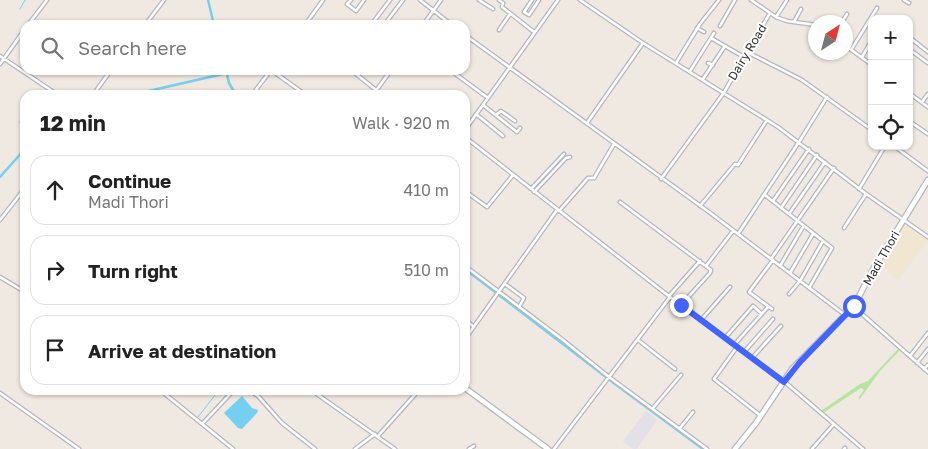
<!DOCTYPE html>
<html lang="en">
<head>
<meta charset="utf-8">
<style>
  :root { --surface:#fff; --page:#f6f6f6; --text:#222; --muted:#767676; --line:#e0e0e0 }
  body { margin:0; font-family:"Golos Text",sans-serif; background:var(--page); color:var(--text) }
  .controls { position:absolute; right:15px; top:15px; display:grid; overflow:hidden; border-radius:10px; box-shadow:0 1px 4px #0004 }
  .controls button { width:45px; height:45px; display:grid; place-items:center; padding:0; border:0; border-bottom:1px solid var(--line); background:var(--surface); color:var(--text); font:25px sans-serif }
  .compass { position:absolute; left:808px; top:15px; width:45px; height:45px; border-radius:50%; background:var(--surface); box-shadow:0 1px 4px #0004; rotate:36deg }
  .stop { position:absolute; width:15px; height:15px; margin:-11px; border:4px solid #4264fb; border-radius:50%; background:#fff }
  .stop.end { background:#4264fb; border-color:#fff; box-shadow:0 1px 5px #0008 }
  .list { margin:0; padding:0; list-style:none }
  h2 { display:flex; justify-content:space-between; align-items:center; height:65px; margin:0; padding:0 20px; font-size:21px }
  h2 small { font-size:16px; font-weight:400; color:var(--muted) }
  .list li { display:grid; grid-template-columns:32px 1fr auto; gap:15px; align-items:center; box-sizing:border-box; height:70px; margin:0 10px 10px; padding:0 10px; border:1px solid var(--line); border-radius:15px }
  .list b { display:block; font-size:19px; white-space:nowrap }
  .list p { margin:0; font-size:16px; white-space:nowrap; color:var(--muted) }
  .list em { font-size:16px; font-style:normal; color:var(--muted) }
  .icon { flex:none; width:28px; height:28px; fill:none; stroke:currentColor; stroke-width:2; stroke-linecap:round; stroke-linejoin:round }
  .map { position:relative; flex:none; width:928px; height:449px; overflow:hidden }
  .search { position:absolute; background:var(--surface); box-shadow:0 1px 4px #0004; left:20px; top:20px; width:450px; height:55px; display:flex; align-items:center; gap:12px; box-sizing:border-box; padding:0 18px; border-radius:15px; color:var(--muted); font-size:19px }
  .panel { position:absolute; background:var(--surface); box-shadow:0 1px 4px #0004; left:20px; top:90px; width:450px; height:305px; border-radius:15px }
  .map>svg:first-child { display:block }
</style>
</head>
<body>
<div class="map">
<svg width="928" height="449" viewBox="0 0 928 449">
  <rect width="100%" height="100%" fill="#efe9e1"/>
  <path fill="#e3e1e8" d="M646 411 657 420 637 449H633L623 441Z"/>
  <path fill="#f0e6d1" d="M904 221 928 238V240L898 280 884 268 876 266Z"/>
  <path fill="#b6e59e" d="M899 348 901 349 880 371 859 400V397L864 390 861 388 823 413 821 411 860 384 868 381Z"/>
  <path fill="#75cff0" d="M242 396 252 408 258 410 257 413 242 429 238 428 224 413Z"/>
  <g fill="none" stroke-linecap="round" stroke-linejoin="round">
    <path stroke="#75cff0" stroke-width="1" d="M20 9 25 0
      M198 417 219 390"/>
    <path stroke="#75cff0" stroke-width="2.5" d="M208 0 214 25
      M226 70 229 83 236 95
      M131 95 223 74
      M0 177 25 149
      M465 269 615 384 703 449"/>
    <g stroke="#b4b7c1" stroke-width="5">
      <path id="street" d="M351 0 347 4 356 11 364 0
        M420 0 452 25
        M479 0 493 9
        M499 0 503 3 502 7 534 32
        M532 0 524 12 529 15 539 0
        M580 0 643 43 778 127 865 193 928 237
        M751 0 776 17 787 21 816 25
        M904 0 909 3
        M776 17 787 0
        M148 21 153 25
        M794 22 801 9
        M842 22 847 14
        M28 25 47 0
        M145 25 164 0
        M305 25 323 0
        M371 25 390 0
        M384 25 403 0
        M423 25 441 0
        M720 26 735 0
        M697 28 704 32
        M499 30 510 14
        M465 35 709 212 845 315
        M909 37 928 52
        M711 38 744 57
        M846 46 872 65
        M909 49 928 63
        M851 50 877 8
        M747 52 802 80 872 130
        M0 56 58 95
        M862 57 872 40
        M676 63 700 24 719 0
        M708 63 713 65
        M0 64 25 29
        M271 70 306 95
        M351 70 376 90
        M450 70 488 98
        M690 71 714 33
        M703 79 725 46
        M909 93 928 107
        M93 95 111 70
        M252 95 271 70
        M373 95 391 70
        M922 102 928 94
        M483 105 517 132 520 128
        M476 114 503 136
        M496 115 501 111 515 121
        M909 121 928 134
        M22 122 25 117
        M587 123 643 43
        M465 130 558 0
        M465 137 670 297 554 449
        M894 146 928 171
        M661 179 723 94 770 13
        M531 189 564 154
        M859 189 885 146
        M465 191 487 207 513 175
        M534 192 566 158 570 157
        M765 195 832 248 809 288
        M773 201 809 149
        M620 202 711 270 710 273 681 305
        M700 206 735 164 738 165 767 120
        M781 208 817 155
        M559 211 588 178H594L614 144
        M789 214 825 162
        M0 220 25 188
        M844 228 866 194
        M738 234 799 142 827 97
        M771 259 834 168
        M465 266 563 340 609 377 707 449
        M706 266 733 231
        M780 266 803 227
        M790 273 813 234
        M0 277 25 292
        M505 284 524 298 519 307
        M789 294 800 281 823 241
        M669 296 700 261
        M670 297 786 383 863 449
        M854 307 928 372
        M772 309 749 292 773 260
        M465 320 474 327
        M701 320 730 287
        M725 338 753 306 762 314
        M465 339 557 210
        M638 340 675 369
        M734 345 768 307
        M737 347 714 379 761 416
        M744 352 773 319
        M910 356 928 333
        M752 358 781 326
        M917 363 928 349
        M924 369 928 365
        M160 390 233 449
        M249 390 258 396 282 423 315 449
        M311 390 395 449
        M0 393 79 449
        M317 394 321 390
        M653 408 681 375
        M203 423 234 390
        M680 428 693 412
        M378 436 419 390
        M355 449 375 434
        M469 449 474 446
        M812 449 834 424
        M844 449 845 448"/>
    </g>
    <g stroke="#b4b7c1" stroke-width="7">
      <path id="secondary" d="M465 388 548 449
        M735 449 756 423 792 369 854 306 872 271 928 180"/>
    </g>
    <use href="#street" stroke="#fff" stroke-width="2.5"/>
    <use href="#secondary" stroke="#fff" stroke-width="4.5"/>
  </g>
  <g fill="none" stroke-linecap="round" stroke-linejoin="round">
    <path stroke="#4264fb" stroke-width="6" d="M681 305 784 382 800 362 854 306"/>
  </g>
  <g text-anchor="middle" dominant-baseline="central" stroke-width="4" stroke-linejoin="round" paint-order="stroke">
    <g font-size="12" fill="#2e2e2e" stroke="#fff">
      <text transform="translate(747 52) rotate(-59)">Dairy Road</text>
      <text transform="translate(881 258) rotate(-60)">Madi Thori</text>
    </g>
  </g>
</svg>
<div class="controls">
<button>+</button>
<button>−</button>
<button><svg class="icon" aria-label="locate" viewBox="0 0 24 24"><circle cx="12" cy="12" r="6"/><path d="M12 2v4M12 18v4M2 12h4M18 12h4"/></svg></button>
</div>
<svg class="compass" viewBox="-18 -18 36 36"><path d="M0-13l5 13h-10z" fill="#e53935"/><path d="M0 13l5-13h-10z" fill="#767676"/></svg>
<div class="stop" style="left:854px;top:306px"></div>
<div class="stop end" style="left:681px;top:305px"></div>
<div class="search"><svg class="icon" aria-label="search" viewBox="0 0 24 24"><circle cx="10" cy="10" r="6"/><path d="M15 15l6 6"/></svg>Search here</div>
<section class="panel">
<h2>12 min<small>Walk · 920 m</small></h2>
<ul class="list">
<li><svg class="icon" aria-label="ahead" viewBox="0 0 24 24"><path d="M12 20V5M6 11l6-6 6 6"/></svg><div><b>Continue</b><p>Madi Thori</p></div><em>410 m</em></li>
<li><svg class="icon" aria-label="right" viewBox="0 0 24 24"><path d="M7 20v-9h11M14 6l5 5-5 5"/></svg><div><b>Turn right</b></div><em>510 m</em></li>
<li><svg class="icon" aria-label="arrive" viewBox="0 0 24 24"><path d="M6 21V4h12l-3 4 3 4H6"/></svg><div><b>Arrive at destination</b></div></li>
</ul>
</section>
</div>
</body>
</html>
